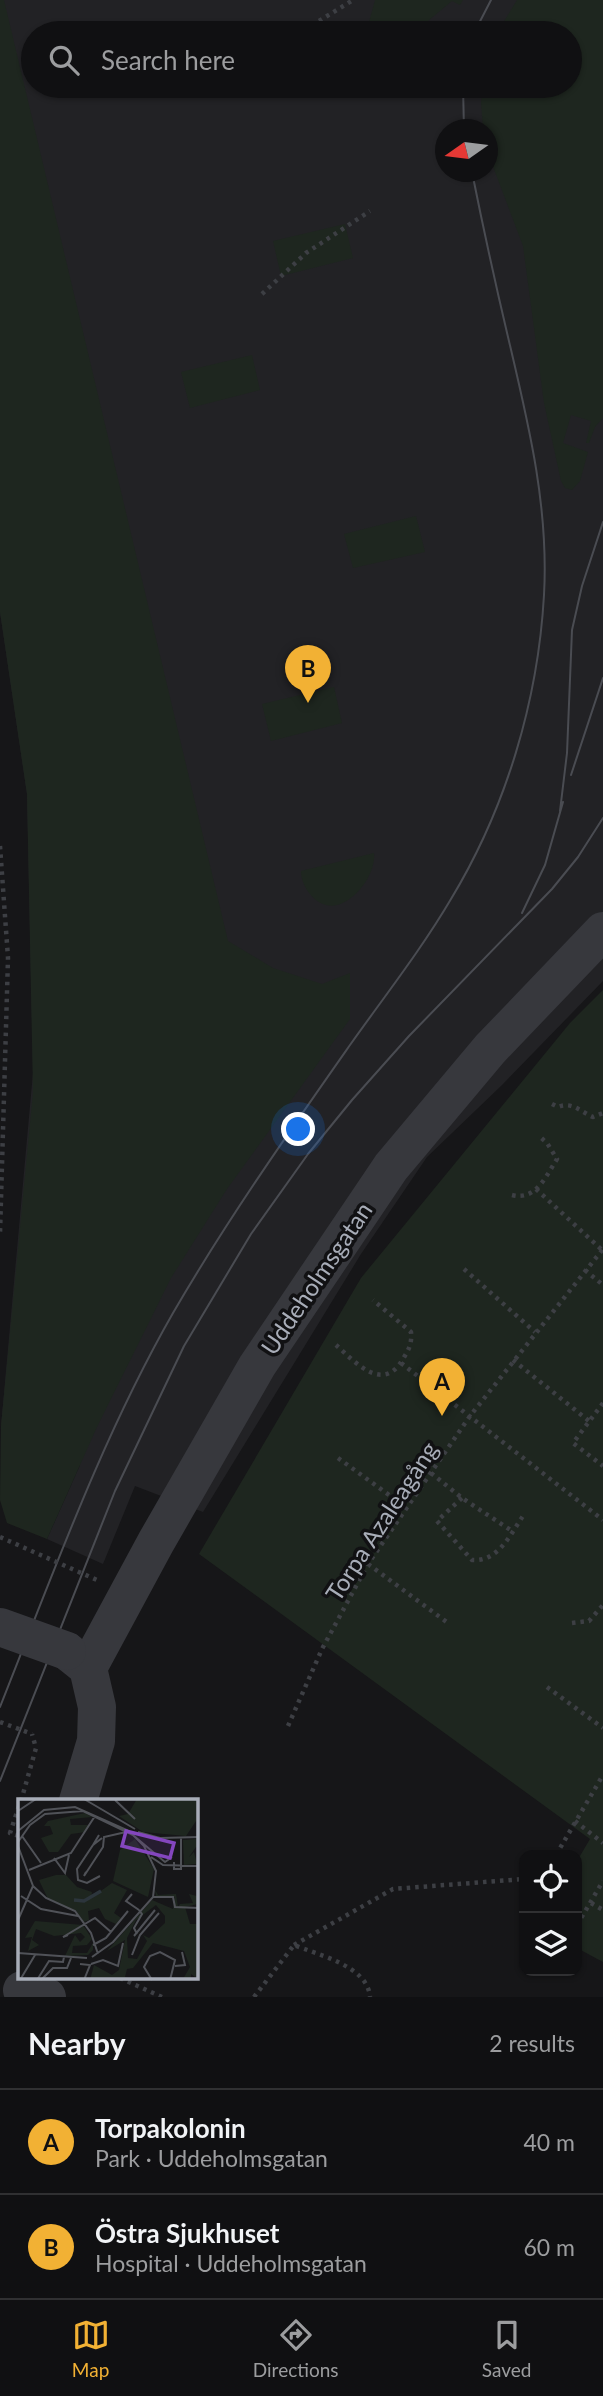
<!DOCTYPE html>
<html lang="en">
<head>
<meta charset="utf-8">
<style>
  :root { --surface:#101012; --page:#1e1e20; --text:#f1f3f6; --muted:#9c9d9f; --line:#303032; --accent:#f2b134 }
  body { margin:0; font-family:Lato,sans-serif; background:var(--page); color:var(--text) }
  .controls { position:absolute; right:21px; bottom:21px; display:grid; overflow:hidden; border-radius:14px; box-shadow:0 2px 5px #0004 }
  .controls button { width:63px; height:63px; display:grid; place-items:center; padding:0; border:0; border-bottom:2px solid var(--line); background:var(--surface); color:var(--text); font:35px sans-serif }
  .compass { position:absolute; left:435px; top:119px; width:63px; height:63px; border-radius:50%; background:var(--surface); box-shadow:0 2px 5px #0004; rotate:256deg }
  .you { position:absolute; left:299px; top:1130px; width:24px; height:24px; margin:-18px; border:5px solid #fff; border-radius:50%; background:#1a73e8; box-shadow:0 0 0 10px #1a73e833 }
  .badge { display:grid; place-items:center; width:46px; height:46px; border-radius:50%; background:var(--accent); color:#111; font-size:23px; font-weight:700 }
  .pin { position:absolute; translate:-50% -58px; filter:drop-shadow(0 2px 4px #0008) }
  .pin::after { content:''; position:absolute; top:37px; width:24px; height:21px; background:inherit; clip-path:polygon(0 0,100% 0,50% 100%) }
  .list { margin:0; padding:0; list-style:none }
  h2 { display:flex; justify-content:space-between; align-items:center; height:91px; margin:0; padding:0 28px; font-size:30px }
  h2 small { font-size:23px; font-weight:400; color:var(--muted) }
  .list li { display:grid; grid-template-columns:46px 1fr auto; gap:21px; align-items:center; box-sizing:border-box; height:105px; padding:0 28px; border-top:2px solid var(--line) }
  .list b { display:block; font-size:26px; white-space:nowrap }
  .list p { margin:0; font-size:23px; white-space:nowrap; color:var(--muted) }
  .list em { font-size:23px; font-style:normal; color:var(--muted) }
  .icon { flex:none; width:38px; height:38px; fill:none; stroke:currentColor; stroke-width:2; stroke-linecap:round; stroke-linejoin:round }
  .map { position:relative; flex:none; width:603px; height:1997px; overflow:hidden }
  .search { position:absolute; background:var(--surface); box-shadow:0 2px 5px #0004; left:21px; right:21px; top:21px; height:77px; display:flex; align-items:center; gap:18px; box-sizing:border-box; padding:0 24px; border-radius:38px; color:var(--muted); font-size:26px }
  .sheet { height:301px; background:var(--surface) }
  nav { display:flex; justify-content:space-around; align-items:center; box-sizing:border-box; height:98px; border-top:2px solid var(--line); background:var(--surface); font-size:19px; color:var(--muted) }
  nav a { display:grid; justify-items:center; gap:4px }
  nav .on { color:var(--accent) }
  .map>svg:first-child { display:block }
</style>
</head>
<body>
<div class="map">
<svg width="603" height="1997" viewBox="0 0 603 1997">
  <rect width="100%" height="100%" fill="#161618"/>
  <path fill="#222225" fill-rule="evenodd" d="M0 0H603V981L502 1085 427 1157 361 1254 203 1512 135 1486 103 1564 47 1539 80 1465 1 1426 33 1073 27 794 0 612ZM33 33H570V86H33ZM446 130H488V172H446Z"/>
  <path fill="#1e261f" d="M0 0H4L228 941 273 968 322 984 350 973V1019L227 1189 171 1278 97 1427 47 1539 7 1523 0 1500 1 1426 33 1092 27 794 0 612Z
    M375 0H463L460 5 452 1 416 31 405 33H372L369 22Z
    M517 0H603V418L595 427 589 443H586L591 421 571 415 563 443 588 452 580 481 572 490 565 488 561 481 544 403 523 246 489 156 488 130 483 129 481 103 483 86H570V33H497Z
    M345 224 353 258 281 276 273 241Z
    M252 355 260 390 190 408 181 372Z
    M416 516 425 552 353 568 344 534Z
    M334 687 342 723 271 741 262 704Z
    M374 853C376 873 357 900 337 905 318 910 301 888 301 871Z
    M603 990V1962L577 1948V1861L590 1839 199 1554 361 1278 570 1023Z"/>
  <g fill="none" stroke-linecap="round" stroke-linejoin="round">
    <path stroke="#3d3f44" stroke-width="4.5" stroke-dasharray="3.5 5" stroke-linecap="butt" d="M319 21 353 0
      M262 294 306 253 370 211
      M0 846 8 958 0 1234
      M552 1104 558 1107C572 1101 581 1112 593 1117L603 1113
      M536 1189 602 1250
      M512 1195C536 1201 546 1176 557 1159L547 1143 539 1136
      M464 1269 535 1332
      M585 1270 603 1285
      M336 1345C355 1362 383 1394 403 1359 409 1349 412 1344 411 1332L373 1300
      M513 1360 589 1421
      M401 1363 603 1520
      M603 1403 573 1443 603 1466
      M338 1458 407 1508
      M431 1473 462 1498 512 1531
      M462 1498 437 1521 472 1560C498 1562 510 1535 523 1516
      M368 1564 448 1623
      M572 1623 589 1621 603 1605
      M547 1687 603 1728
      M288 1726 322 1649 368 1564 470 1416 603 1249
      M21 1801 36 1748 32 1734
      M19 1806 10 1833 19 1836
      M575 1821 603 1843
      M556 1855 603 1775
      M591 1903 603 1910
      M577 1925 603 1881
      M294 1945 393 1889 524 1879
      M120 1978 162 1997
      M254 1997 294 1945C318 1955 368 1966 370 1997"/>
    <path stroke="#37383d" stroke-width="38" d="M68 1652 88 1668 97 1707 96 1741 78 1801
      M88 1668 156 1542 257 1366 391 1167 490 1049 603 931
      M22 1990 47 1997"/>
    <path stroke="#4a4c52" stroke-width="2" d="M474 33 491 0
      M463 86 464 130
      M571 775 603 678
      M560 811 567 753 572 630 582 586 603 522
      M522 913 545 865 563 802
      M0 1707C53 1574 102 1437 173 1313 227 1220 289 1132 350 1045 384 997 421 950 451 899 506 808 538 701 544 595 549 506 528 422 508 337 495 282 483 227 472 172
      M0 1781 115 1491 184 1346 251 1234 308 1154 352 1100 409 1036 552 889 578 857 603 818"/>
    <path stroke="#3d3f44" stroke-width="4.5" stroke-dasharray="3.5 5" stroke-linecap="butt" d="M0 1537 97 1580
      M0 1722 32 1734"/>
    <path stroke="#37383d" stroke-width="38" d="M0 1627 67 1651"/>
  </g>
  <g text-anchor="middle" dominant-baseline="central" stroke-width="7" stroke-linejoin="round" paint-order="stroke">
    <g font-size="24" fill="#a8adb8" stroke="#111113">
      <text transform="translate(316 1278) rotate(-56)">Uddeholmsgatan</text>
      <text transform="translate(381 1521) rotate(-57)">Torpa Azaleagång</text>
    </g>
  </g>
  <g transform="translate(18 1799)">
    <rect width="180" height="180" fill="#161618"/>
    <path d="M119 0H180V19L168 37 125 33 101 17 110 15ZM67 14 74 18 52 20 53 26H71L68 33 53 35 40 53H31L23 39 35 35 32 27H26L30 22ZM117 40 136 70 130 98 95 82 102 51ZM180 40V48H178L171 58 176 53 179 65 166 66 165 41ZM38 76H48L59 88 74 93 73 99 94 84 109 91 96 114 103 119 98 125 87 120 81 109 70 112 71 121 66 123 58 112 30 100 21 81ZM137 91 140 96 158 95 160 108 162 105 175 104 171 95 179 97 180 105 167 108 172 125H180V180L173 175V180H165L172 168 166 152 135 144 115 169 109 170 107 178 114 180 72 181 76 166 94 176 101 171 107 141 89 152 134 101 155 110 157 98 138 97ZM138 106 147 117V124L131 139 125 136 129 142 119 160 110 159 109 139 118 121ZM17 122 65 126 74 140 69 146 55 147 54 154H69L75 144V151L70 156 47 157 57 136 62 143 67 138 63 134 36 137 18 130 14 141 21 146 10 152 14 138 7 139Z" fill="#1e261f" fill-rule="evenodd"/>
    <path fill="none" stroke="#2c353c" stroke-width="3.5" d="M56 101 66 102 83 92"/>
    <path fill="none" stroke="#505258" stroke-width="2" d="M66 0 117 30M97 1 117 20M0 12 18 0M0 32 26 11 57 8 109 31 147 63 154 58M120 33 142 39 181 38M81 36 75 46 84 39M4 37 23 64M0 43 12 26 27 15 65 12 115 36 126 47 138 72 135 98M75 46 59 70 60 81 69 84 82 77M0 47 15 87 0 121M133 58 145 66 181 67M36 59 47 74 51 56M156 63V70H163V39M11 71 53 54 77 17M68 73 66 77 85 48 86 38 108 33M15 87 28 99 57 112 73 134 80 155M114 95 108 102 121 111M3 97 23 110 60 117M119 135 116 129 124 115 121 111M50 136 45 138 77 119 93 133M116 137 137 111M75 146 88 139 110 112M0 154 69 159M114 156 122 136 141 114M74 158 95 143 135 98H155L157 108 181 109M62 165 72 166 66 181M73 165 85 161 100 167 105 144M157 167 167 166 164 153M2 181 17 156M19 181 31 162 45 163 46 158M23 181 35 169H49L53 159M134 181 126 168 132 157 142 153 157 161 152 181"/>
    <path fill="#8446be" fill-opacity="0.15" stroke="#8446be" stroke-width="3.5" d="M108 32 156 44 152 59 104 47Z"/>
    <rect width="180" height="180" fill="none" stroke="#a8adb8" stroke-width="3.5"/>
  </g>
</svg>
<div class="controls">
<button><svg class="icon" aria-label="locate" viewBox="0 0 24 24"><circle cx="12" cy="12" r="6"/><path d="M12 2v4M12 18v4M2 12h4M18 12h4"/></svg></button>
<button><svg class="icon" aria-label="layers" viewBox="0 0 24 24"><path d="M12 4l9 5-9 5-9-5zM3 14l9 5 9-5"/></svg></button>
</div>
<svg class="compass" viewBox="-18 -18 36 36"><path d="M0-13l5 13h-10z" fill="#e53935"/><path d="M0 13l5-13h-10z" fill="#9c9d9f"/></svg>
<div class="you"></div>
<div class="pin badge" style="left:442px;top:1416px">A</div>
<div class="pin badge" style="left:308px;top:703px">B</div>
<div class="search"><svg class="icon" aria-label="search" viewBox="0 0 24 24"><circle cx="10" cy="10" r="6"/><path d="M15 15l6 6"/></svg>Search here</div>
</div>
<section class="sheet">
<h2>Nearby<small>2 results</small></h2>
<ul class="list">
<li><span class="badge">A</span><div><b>Torpakolonin</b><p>Park · Uddeholmsgatan</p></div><em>40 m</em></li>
<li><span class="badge">B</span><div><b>Östra Sjukhuset</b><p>Hospital · Uddeholmsgatan</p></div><em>60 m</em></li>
</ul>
</section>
<nav>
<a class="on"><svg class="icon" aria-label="map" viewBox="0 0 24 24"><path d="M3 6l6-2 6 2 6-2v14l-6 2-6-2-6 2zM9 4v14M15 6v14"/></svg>Map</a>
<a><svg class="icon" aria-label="directions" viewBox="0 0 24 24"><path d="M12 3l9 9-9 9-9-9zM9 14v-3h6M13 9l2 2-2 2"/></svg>Directions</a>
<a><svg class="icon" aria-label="saved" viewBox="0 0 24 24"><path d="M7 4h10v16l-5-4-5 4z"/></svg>Saved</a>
</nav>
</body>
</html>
